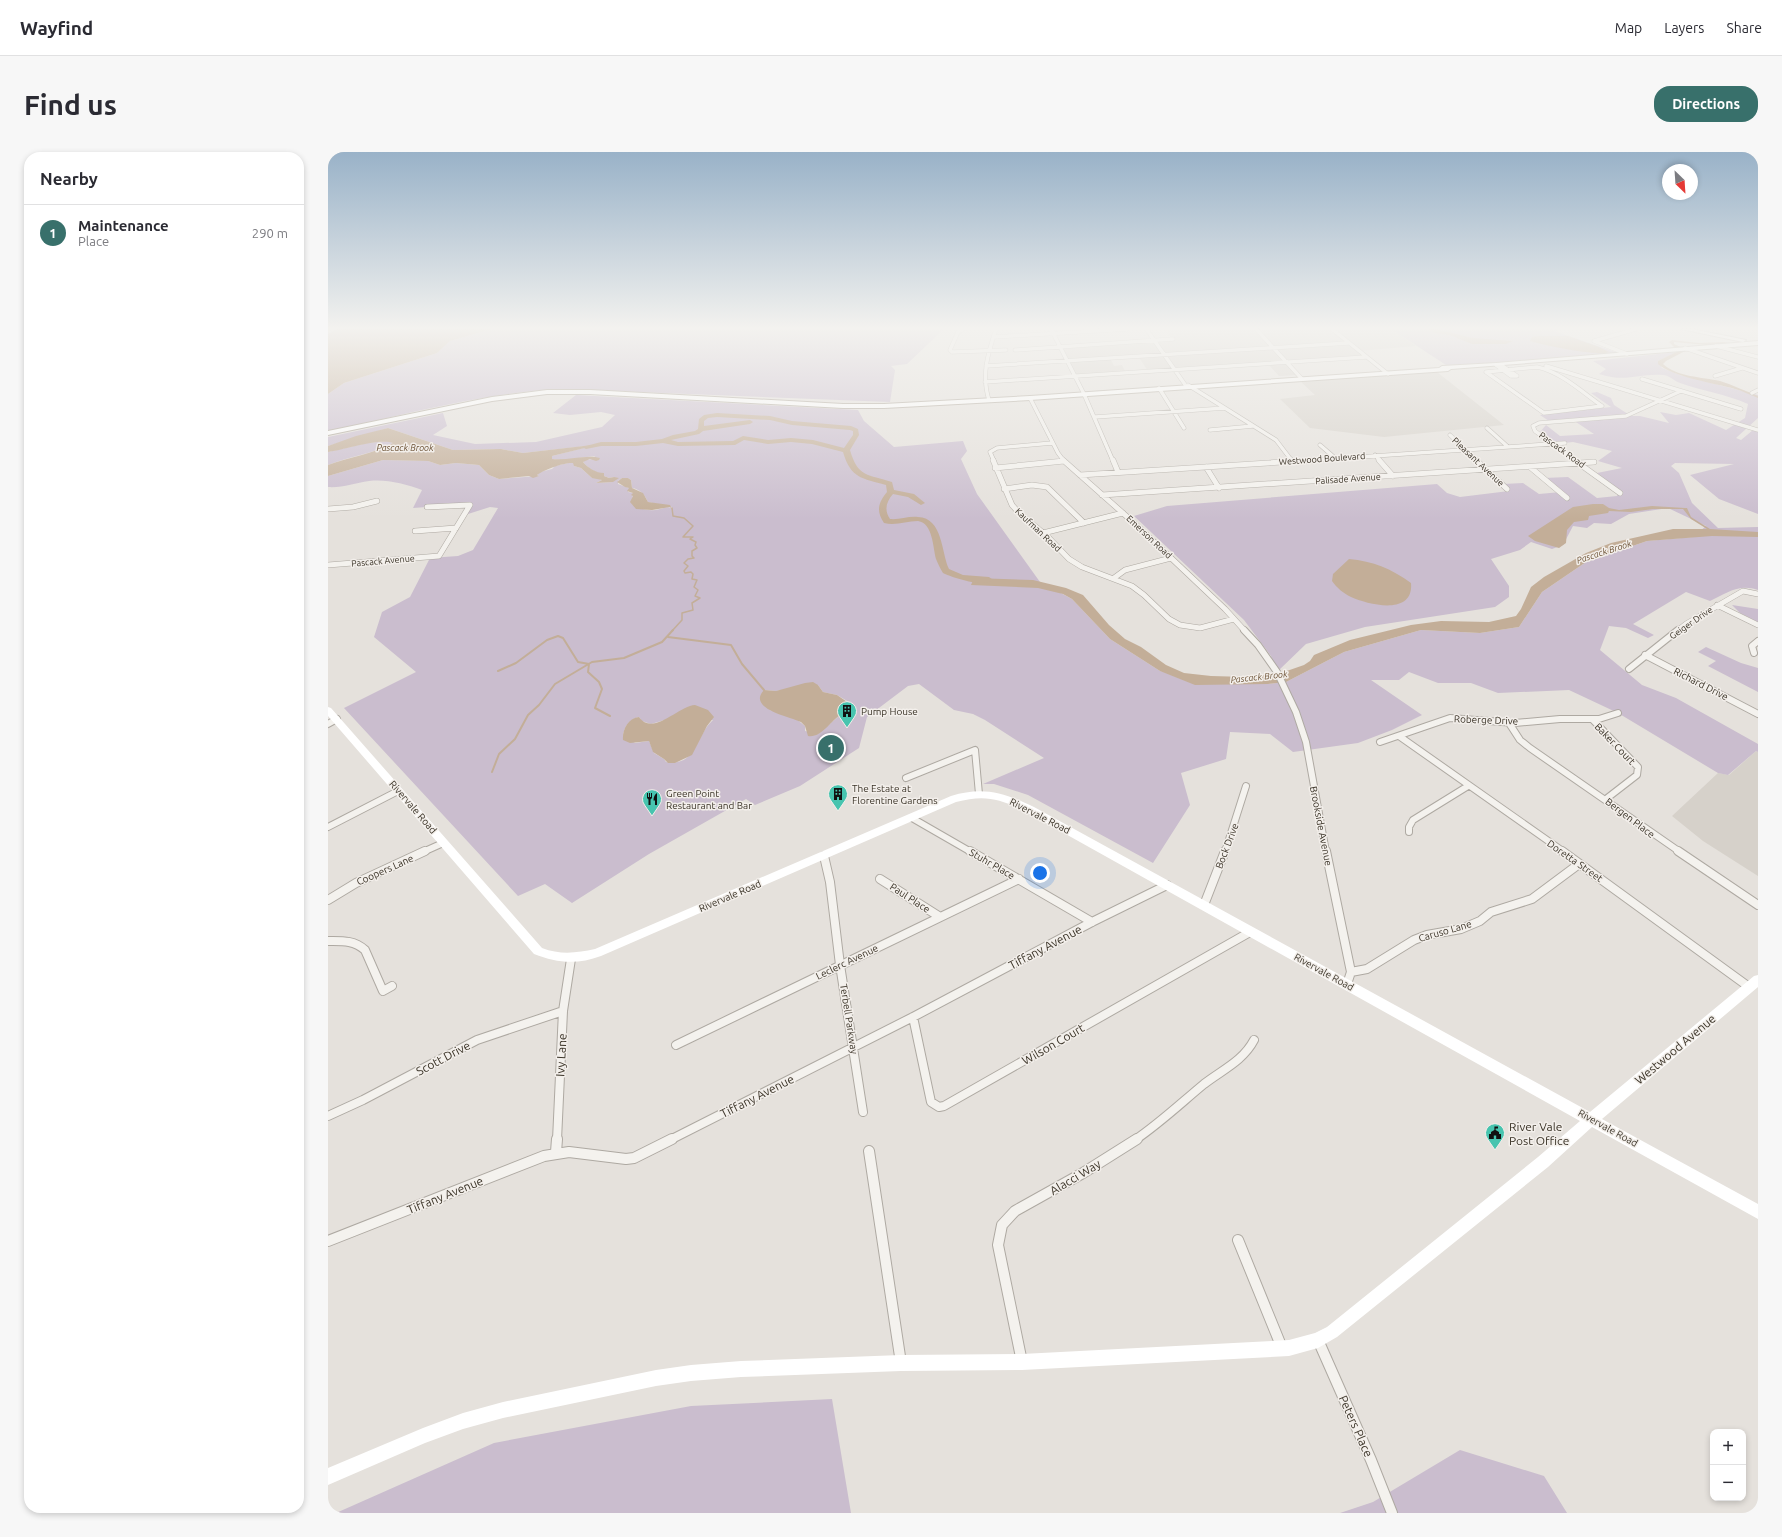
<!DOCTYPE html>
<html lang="en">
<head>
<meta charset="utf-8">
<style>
  :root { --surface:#fff; --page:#f7f7f7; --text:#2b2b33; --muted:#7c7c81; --line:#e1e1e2; --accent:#38706b }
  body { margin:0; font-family:Ubuntu,sans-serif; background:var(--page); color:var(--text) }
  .controls { position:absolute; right:12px; bottom:12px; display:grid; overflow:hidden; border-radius:8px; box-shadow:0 2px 6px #0003 }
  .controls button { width:36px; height:36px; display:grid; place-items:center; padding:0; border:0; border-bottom:1px solid var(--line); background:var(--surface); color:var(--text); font:20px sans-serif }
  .compass { position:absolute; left:1334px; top:12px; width:36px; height:36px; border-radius:50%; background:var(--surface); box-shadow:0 2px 6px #0003; rotate:155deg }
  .you { position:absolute; left:712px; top:721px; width:14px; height:14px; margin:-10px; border:3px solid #fff; border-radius:50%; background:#1a73e8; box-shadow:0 0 0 6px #1a73e833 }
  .badge { display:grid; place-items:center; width:26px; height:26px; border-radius:50%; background:var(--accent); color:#fff; font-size:13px; font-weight:700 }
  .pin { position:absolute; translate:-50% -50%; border:2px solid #fff; box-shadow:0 1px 4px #0006 }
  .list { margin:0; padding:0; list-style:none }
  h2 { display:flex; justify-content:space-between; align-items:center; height:52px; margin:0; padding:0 16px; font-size:17px }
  h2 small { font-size:13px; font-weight:400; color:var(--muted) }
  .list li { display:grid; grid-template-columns:26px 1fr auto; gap:12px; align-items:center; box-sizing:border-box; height:56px; padding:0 16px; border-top:1px solid var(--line) }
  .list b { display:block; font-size:15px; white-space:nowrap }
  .list p { margin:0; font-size:13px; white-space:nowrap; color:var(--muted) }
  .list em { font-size:13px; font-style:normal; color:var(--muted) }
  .map { position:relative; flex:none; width:1430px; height:1361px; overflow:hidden; border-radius:16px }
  header { display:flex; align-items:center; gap:24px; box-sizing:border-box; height:56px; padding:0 20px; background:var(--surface); border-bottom:1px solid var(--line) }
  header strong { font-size:19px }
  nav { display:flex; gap:22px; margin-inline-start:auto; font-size:14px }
  .intro { display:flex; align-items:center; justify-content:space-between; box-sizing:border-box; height:96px; padding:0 24px }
  h1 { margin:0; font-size:28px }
  .button { padding:10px 18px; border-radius:16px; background:var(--accent); color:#fff; font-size:14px; font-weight:700 }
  main { display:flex; gap:24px; padding:0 24px }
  aside { flex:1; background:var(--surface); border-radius:16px; box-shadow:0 2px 6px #0003 }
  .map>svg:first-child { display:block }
</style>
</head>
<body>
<header>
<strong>Wayfind</strong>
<nav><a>Map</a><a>Layers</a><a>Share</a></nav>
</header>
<div class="intro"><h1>Find us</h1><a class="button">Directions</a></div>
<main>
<aside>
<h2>Nearby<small></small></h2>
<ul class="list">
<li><span class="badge">1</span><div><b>Maintenance</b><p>Place</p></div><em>290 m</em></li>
</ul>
</aside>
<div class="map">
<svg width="1430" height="1361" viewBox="0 0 1430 1361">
  <rect width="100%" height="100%" fill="#e5e1dc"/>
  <path fill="#d6d1ca" d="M838 177H1063L1088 194 1030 199 1037 205 958 210 972 223 951 224 939 211 820 219 810 204 782 206 786 214 794 213 798 221 747 224 732 195 844 187Z
    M1109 220 1176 273 1056 285 982 276 952 247 987 243 972 229Z
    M1428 599 1430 600V724L1375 689 1344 664 1390 621 1401 623Z"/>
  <path fill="#cabdce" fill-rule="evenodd" d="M164 177H616L579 212 563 214 567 218 562 250 234 237C157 240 76 263 0 279V242L16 231 109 201 122 189Z
    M1063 177H1231L1226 179 1290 201 1165 211 1118 213Z
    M1349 200 1330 209 1334 216 1352 223 1430 243V266L1408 286 1413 288 1425 278 1430 280V362L1391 347 1362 323 1406 312 1347 311 1343 314 1351 321 1364 351 1390 376 1430 375V438C1412 431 1398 441 1382 449L1358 440 1305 472 1326 483 1320 486 1298 476 1281 474 1272 498 1314 533 1348 546 1430 592V600L1428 599 1400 623 1390 621 1290 561 1241 538 1170 541 1143 531H1110L1081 520 1071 528H1043L1094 563 1064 578 1030 591 965 600 942 582 902 580 898 607 853 621 862 653 825 711 700 643 666 632H655L716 606 657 568 645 562 626 558 591 532 580 534 539 565 531 596 472 634 427 653 418 647 321 702 244 751 217 732 190 744 16 556 88 520 46 485 54 460 82 445 102 406 130 404 145 398 170 356 162 355 140 362 142 353 138 352 85 356 94 338C77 332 59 327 41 329 27 331 14 336 0 335V324L55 308 100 309 112 313 128 311 151 313 161 323 171 327 211 324 209 323 212 320 224 317 227 314 240 311H246V314L253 316 264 326H269L274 328 268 331 285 330 286 325 281 326C272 322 261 318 255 310L257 308 265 307 267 304 235 308 224 307V304L267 293 195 301 173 297 125 298 60 276 0 294V285L115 261 119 274 105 283 147 292 208 290 274 275 287 263 273 260 242 263 225 261 248 243 530 258 536 269 566 295 635 289 639 299 633 307 649 342 712 430 744 447 782 487 832 519 940 532 958 530 1016 500 1093 478 1152 481 1191 475 1214 440 1258 410 1319 389 1365 385 1378 374 1340 356 1301 362 1283 372 1266 371 1259 376 1245 374 1235 393 1224 397 1203 390 1192 398 1163 407 1181 434V445L1167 455 1037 475 978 492 950 519 943 504 916 468 806 364 839 354 1109 332 1119 341 1132 345 1181 339 1175 332 1195 331 1211 342 1233 340 1216 326 1240 325 1269 346 1289 344 1291 338 1269 321 1294 316 1270 309 1284 299 1245 290 1226 292 1212 280 1218 273 1232 284 1266 282 1245 268 1221 269 1212 263 1283 255 1263 241 1269 240 1283 246 1286 253 1303 264H1312L1341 271 1332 260 1348 263 1361 261 1398 278 1417 266 1420 252C1398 242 1374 239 1352 231 1346 229 1341 223 1335 223 1310 221 1299 231 1271 222L1278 217 1265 209ZM294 326H300L303 328 304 336C312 337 317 343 320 350L344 355V356C339 354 336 356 332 357 322 360 312 357 304 352L305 341 300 340 301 336 290 332V329ZM490 533 495 540 509 543 526 553V559L511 564 490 582 477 579V574L467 566 442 558 436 538 448 539ZM311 565 314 569 323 572 340 567 385 568C367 584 369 615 338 610L336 607 326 601 321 589 307 591 295 584C296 575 301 567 311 565Z
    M59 289 65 291C45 302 22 304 0 313V300L39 291Z
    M1404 453 1430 457V470L1412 461Z
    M1378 495 1413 511 1430 516V540L1380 514 1388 509 1370 500Z
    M504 1247 523 1361H8L166 1291 363 1254Z
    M1132 1298 1216 1324 1239 1361H1012L1045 1350Z"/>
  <path fill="#c3ae98" d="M9 177H164L122 189 109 201 16 231 0 242V182Z
    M1100 177H1109L1144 186 1185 189 1178 192H1144L1122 183 1107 181Z
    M1211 184H1240L1271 195 1281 200C1271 205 1214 193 1202 189L1204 185Z
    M1344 188 1371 191 1396 190 1408 192 1378 193 1346 190V192L1359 198 1338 209 1335 212C1349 225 1374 225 1392 229 1405 233 1417 239 1430 244V246C1422 243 1415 239 1407 237 1387 231 1344 225 1330 212V209L1350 199 1341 190Z
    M60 276 125 298 173 297 195 301 273 292 224 304V307C239 309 259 302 272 306L271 308 268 309 262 307 255 310C260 316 268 321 276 321V324L281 326 286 325 291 326 285 330 268 331 274 328 264 326 253 316 246 314 245 311C237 310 215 318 209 323L211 324 205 326 201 324 171 327 161 323 151 313 128 311 112 313 100 309 55 308 0 324V313C21 305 45 302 65 291 51 286 16 298 0 300V294L28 284Z
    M294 326H300L303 328 304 336 315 341 320 350 342 353 344 357 342 355 324 358 308 357 302 350 305 344 303 343 305 341 299 339 301 336 297 335 289 330Z
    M1265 352H1275L1281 356 1291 358 1324 354 1357 356H1359L1363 365 1382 377 1430 380V385L1384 384 1319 389 1258 410 1214 440 1191 475 1152 481 1093 478 1016 500 958 530 940 532 867 533 832 519 782 487 744 447 735 442 710 436 643 433 646 426 705 428 738 436 755 443 781 473 797 487 813 495 838 513 856 521 883 524 919 525 953 521 976 513 982 509 986 503 1022 488 1083 473 1113 469 1161 470 1188 464 1193 457 1203 435 1216 425 1258 401 1283 391 1345 377H1379L1363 367 1355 357H1325L1303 360 1281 359 1280 361 1261 364 1260 368 1246 370 1239 378 1238 391 1231 396 1207 389 1200 384 1245 355Z
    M1021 407C1045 409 1064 417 1083 431 1086 464 1041 453 1023 445 1015 441 1009 436 1004 429L1005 422Z
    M485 530 490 533 495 540 509 543 528 556C524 562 517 560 511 564 501 571 493 586 480 584L477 574 473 570C464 565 418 557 436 538L448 539 477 531Z
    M367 553 380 558 386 565 379 574 364 603 347 611H340L336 607 325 600 321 589 302 591 295 588C294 578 300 566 311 565 325 585 350 554 367 553Z"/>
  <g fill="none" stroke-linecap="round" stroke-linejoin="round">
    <path stroke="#c3ae98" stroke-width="1.5" d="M344 356 345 364 356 366 365 374 355 385H365L362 387 368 390 367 393 369 396 364 399V404L366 406 360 407 356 411 360 414 356 419 357 421 363 420 365 422 364 427 369 428 366 435 370 438 367 444 372 446 364 451 365 458 354 461V468L344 479"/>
    <path stroke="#c3ae98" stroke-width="2" d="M340 485 403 493 414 512 436 538
      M261 512 260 520 271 530 274 537 267 556 282 564
      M170 519 188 511 219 488 230 484 235 486 250 510 261 512
      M164 620 171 602 187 587 200 563 211 553 227 532 264 510 296 506 334 490 345 478"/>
    <path fill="#c3ae98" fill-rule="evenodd" d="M389 261 442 264 464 269 523 274 530 277 531 283 522 298C530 326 540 322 564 330L566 338 586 342 597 351 593 353 580 345 565 342C558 350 556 358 562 367 571 368 580 364 590 365 615 366 613 400 621 417L635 423 661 425 665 428C657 436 625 426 615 421 612 416 610 412 608 407 605 396 605 371 590 369 578 369 568 374 556 371 548 359 550 351 559 340L558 333C534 326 523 327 515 300L484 292 463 290 440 292 416 288 407 293 350 294 335 291 308 294H273L258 297 254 295 273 290H308L334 287 345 283 367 279 370 277 371 267 376 263ZM389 265 442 268 464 273 522 278 525 279V283L516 296 485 288 463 286 440 288 415 284 405 289 350 290 343 288 371 282 375 279 422 272 425 270 422 268 376 274V269L380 266Z"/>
    <g stroke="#aea9a2" stroke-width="4.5">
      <path id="street-far4" d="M636 177 630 180 622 198 624 200 678 198
        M723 177 756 242 785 309
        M928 177 974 227
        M1004 177 1060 222
        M819 178 858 234
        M666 185 800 177
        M1266 189 1308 177
        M1266 189 1299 202
        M1388 194 1430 205
        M1357 196 1430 221
        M687 198 845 187
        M1168 213 1183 224H1189L1173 213
        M658 214 1020 191
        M1218 214 1430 278
        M1209 215C1233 220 1254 240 1274 254L1216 261 1158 220Z
        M1387 224 1414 216
        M1314 227 1413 257
        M657 230 1038 205
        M860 233 948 288 964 309
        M831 236 856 276
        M1424 241 1430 238
        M702 246 730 301 736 309
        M661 248C653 223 660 201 668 177
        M767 265 897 256
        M1159 276 1179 294
        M882 278 925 274
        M1122 283 1149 309
        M992 293 1007 306
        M1047 303 1052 309
        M666 309 662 300 669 296 724 291
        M971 309 1237 291
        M1248 309 1207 279 1205 274 1211 271 1298 264 1353 239"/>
    </g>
    <g stroke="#aea9a2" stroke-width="6">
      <path id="street-far3" d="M665 308 684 353 692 362 719 384 741 407 754 415 804 434 816 443 841 467 852 473 872 476 906 467
        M735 308 805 370 897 457 917 479
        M785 308 790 320
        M963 308 964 309
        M1051 308 1065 324
        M1148 308 1179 337
        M1246 308 1292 341
        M878 315 891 336
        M1202 315 1239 346
        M667 316 736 309
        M752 323 986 308
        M676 337 704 333 719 335 756 371
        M774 343 1266 310
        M0 357 25 355 49 349
        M87 379 128 376
        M715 381 795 361
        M0 413 111 404 142 353 99 355
        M786 426 797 418 843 406
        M1389 453 1430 473
        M1349 479 1358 472 1415 439 1430 442"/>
    </g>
    <g stroke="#aea9a2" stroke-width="8">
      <path id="street-far2" d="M916 478 930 493 949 520 968 560 978 590 998 700
        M1426 501 1424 494 1430 489
        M1317 503 1430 562
        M1301 517 1350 478
        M1265 568 1310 615 1309 623 1278 647
        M1181 571 1192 588 1202 596 1352 700
        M0 572 9 567
        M1071 584 1236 700
        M1052 590 1122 566 1187 571 1232 567H1271L1290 561
        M578 626 647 598 651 642
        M584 666 643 700
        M0 675 70 639
        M1081 680V675L1085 668 1140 634
        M95 700 115 691
        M897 700 918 634"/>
    </g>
    <g stroke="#aea9a2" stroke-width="10">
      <path id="street-far1" d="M642 699 764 770
        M998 699 1023 820 1019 832
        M1234 699 1421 835
        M1350 699 1430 753
        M496 704 502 730 512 813 535 960
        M552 727 612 765
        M0 748 28 731 97 699
        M876 753 897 699
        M0 789C14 789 26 788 37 798L55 839 64 834
        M1023 820 1039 817 1086 788 1099 783 1133 777 1152 769 1163 760 1204 747 1251 712
        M585 865 603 950 611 955 616 954 922 780
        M348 893 691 727
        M0 964 35 948 149 888 235 859
        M229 988 235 859 243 807
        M342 988 585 865 764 770 839 733
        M807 988C832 971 853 951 876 932 894 918 915 909 926 888"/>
    </g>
    <g stroke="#aea9a2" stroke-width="12">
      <path id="street" d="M541 999 573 1211
        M228 1000 229 987
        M910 1088 954 1196
        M0 1089 216 1004 241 1000 298 1007 306 1006 344 987
        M990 1188 1043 1308 1064 1361
        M694 1210 670 1093 674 1073 687 1059 755 1021 809 987"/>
    </g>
    <g stroke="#b0a89c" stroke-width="2">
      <path id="primary" d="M1353 177H1364L1418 188 1415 190Z
        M1430 189V193L1123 217 1120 219 702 248 556 256H515L262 242H219L164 249 0 283V279L164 245 219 238H262L515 252H556L702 244 1111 216 1114 214 1168 211Z"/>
    </g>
    <use href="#street-far4" stroke="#f4f2ee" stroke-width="3.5"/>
    <use href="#street-far3" stroke="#f4f2ee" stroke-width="5"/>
    <use href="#street-far2" stroke="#f4f2ee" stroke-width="6"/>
    <use href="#street-far1" stroke="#f4f2ee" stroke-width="8"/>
    <use href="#street" stroke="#f4f2ee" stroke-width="10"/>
    <path fill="#fff" fill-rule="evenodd" d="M0 555 3 556 214 796C232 803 249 801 267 797L623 644C656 634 676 641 706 655L1262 960 1426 824 1430 823V835L1274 967 1430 1052V1067L1264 975 1220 1015 1009 1185 990 1196 961 1204 694 1218 573 1219 413 1225 363 1229 328 1234 175 1266 135 1277 97 1291 0 1333V1316L95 1276 135 1261 175 1250 328 1218 363 1213 413 1209 573 1203 694 1202 961 1188 987 1181 999 1175 1210 1005 1252 969 700 661C673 647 658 642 628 650L273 804C249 813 229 811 206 802L0 564Z"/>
    <use href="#primary" fill="#fff" fill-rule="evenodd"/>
  </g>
  <linearGradient id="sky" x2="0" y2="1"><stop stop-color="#99b2c8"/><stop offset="0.48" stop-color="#f3f2ef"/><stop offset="1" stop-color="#f3f2ef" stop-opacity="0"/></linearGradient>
  <rect width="1430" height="367" fill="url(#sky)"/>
  <defs>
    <g id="building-pin" transform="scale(1)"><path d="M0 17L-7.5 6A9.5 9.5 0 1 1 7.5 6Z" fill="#47c4af" stroke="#f3efeb"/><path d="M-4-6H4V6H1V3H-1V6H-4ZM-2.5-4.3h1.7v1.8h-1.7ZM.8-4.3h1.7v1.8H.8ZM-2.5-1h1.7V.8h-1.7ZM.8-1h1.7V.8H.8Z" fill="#111"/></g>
    <g id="restaurant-pin" transform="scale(1)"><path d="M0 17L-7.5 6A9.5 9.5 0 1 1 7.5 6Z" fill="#47c4af" stroke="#f3efeb"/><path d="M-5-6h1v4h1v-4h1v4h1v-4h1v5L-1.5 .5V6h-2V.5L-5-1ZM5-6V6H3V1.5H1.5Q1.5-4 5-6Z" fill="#111"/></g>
    <g id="civic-pin" transform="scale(1)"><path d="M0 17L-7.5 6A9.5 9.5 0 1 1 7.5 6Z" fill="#47c4af" stroke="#f3efeb"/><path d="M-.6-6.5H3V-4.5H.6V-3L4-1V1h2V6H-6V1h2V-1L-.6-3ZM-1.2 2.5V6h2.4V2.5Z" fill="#111"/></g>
  </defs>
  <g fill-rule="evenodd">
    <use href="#building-pin" x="519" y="559"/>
    <use href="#building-pin" x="510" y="642"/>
    <use href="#restaurant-pin" x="324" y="647"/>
    <use href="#civic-pin" x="1167" y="981"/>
  </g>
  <g text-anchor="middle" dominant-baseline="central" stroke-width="3" stroke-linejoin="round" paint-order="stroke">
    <g font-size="9" font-style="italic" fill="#6b5134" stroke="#f3efeb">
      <text x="77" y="296">Pascack Brook</text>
      <text transform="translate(1276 400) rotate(-18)">Pascack Brook</text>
      <text transform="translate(931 525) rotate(-6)">Pascack Brook</text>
    </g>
    <g font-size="9" fill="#3a3327" stroke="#f3efeb">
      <text transform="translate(1234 298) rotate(36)">Pascack Road</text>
      <text transform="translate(994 307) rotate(-4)">Westwood Boulevard</text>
      <text transform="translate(1150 310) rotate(43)">Pleasant Avenue</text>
      <text transform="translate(1020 327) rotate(-4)">Palisade Avenue</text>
      <text transform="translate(710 378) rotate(43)">Kaufman Road</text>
      <text transform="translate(821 385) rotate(43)">Emerson Road</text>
      <text transform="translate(55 409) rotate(-5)">Pascack Avenue</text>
      <text transform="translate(1363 471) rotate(-35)">Geiger Drive</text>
    </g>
    <g font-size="10" fill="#3a3327" stroke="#f3efeb">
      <text transform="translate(1373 532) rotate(27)">Richard Drive</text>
      <text transform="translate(1158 568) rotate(2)">Roberge Drive</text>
      <text transform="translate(1287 592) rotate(46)">Baker Court</text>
      <text transform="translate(85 655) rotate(49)">Rivervale Road</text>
      <text transform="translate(712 664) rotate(27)">Rivervale Road</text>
      <text transform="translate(1302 666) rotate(37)">Bergen Place</text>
      <text transform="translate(993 674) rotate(79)">Brookside Avenue</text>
      <text transform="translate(899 694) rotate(-69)">Bock Drive</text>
      <text transform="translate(1247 709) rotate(35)">Doretta Street</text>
      <text transform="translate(664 712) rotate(30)">Stuhr Place</text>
      <text transform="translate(57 718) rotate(-24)">Coopers Lane</text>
      <text transform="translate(402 744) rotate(-23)">Rivervale Road</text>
      <text transform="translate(582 746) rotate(33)">Paul Place</text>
      <text transform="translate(1117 779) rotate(-16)">Caruso Lane</text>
      <text transform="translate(519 810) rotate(-26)">Leclerc Avenue</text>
      <text transform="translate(996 820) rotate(29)">Rivervale Road</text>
      <text transform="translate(521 867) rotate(81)">Terbell Parkway</text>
      <text transform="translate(1280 976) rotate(29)">Rivervale Road</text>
    </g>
    <g font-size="10" fill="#3a3327" stroke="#f3efeb" text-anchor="start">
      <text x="533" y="559">Pump House</text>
      <text x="524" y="636">The Estate at<tspan x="524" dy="12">Florentine Gardens</tspan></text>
      <text x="338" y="641">Green Point<tspan x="338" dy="12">Restaurant and Bar</tspan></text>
    </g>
    <g font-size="12" fill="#3a3327" stroke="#f3efeb">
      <text transform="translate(717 795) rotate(-28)">Tiffany Avenue</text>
      <text transform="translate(725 892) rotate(-30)">Wilson Court</text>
      <text transform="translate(1347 897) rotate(-40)">Westwood Avenue</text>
      <text transform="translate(233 903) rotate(-87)">Ivy Lane</text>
      <text transform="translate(115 906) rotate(-28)">Scott Drive</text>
      <text transform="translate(429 944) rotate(-27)">Tiffany Avenue</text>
      <text transform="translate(747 1025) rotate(-31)">Alacci Way</text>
      <text transform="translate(117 1043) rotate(-22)">Tiffany Avenue</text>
      <text transform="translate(1028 1274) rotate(66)">Peters Place</text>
    </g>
    <g font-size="12" fill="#3a3327" stroke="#f3efeb" text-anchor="start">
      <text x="1181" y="974">River Vale<tspan x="1181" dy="14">Post Office</tspan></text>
    </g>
  </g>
</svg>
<div class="controls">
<button>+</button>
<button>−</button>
</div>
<svg class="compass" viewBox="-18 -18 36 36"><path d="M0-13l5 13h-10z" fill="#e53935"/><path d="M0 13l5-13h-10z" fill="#7c7c81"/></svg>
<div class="you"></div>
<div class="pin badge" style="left:503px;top:596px">1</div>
</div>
</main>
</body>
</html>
